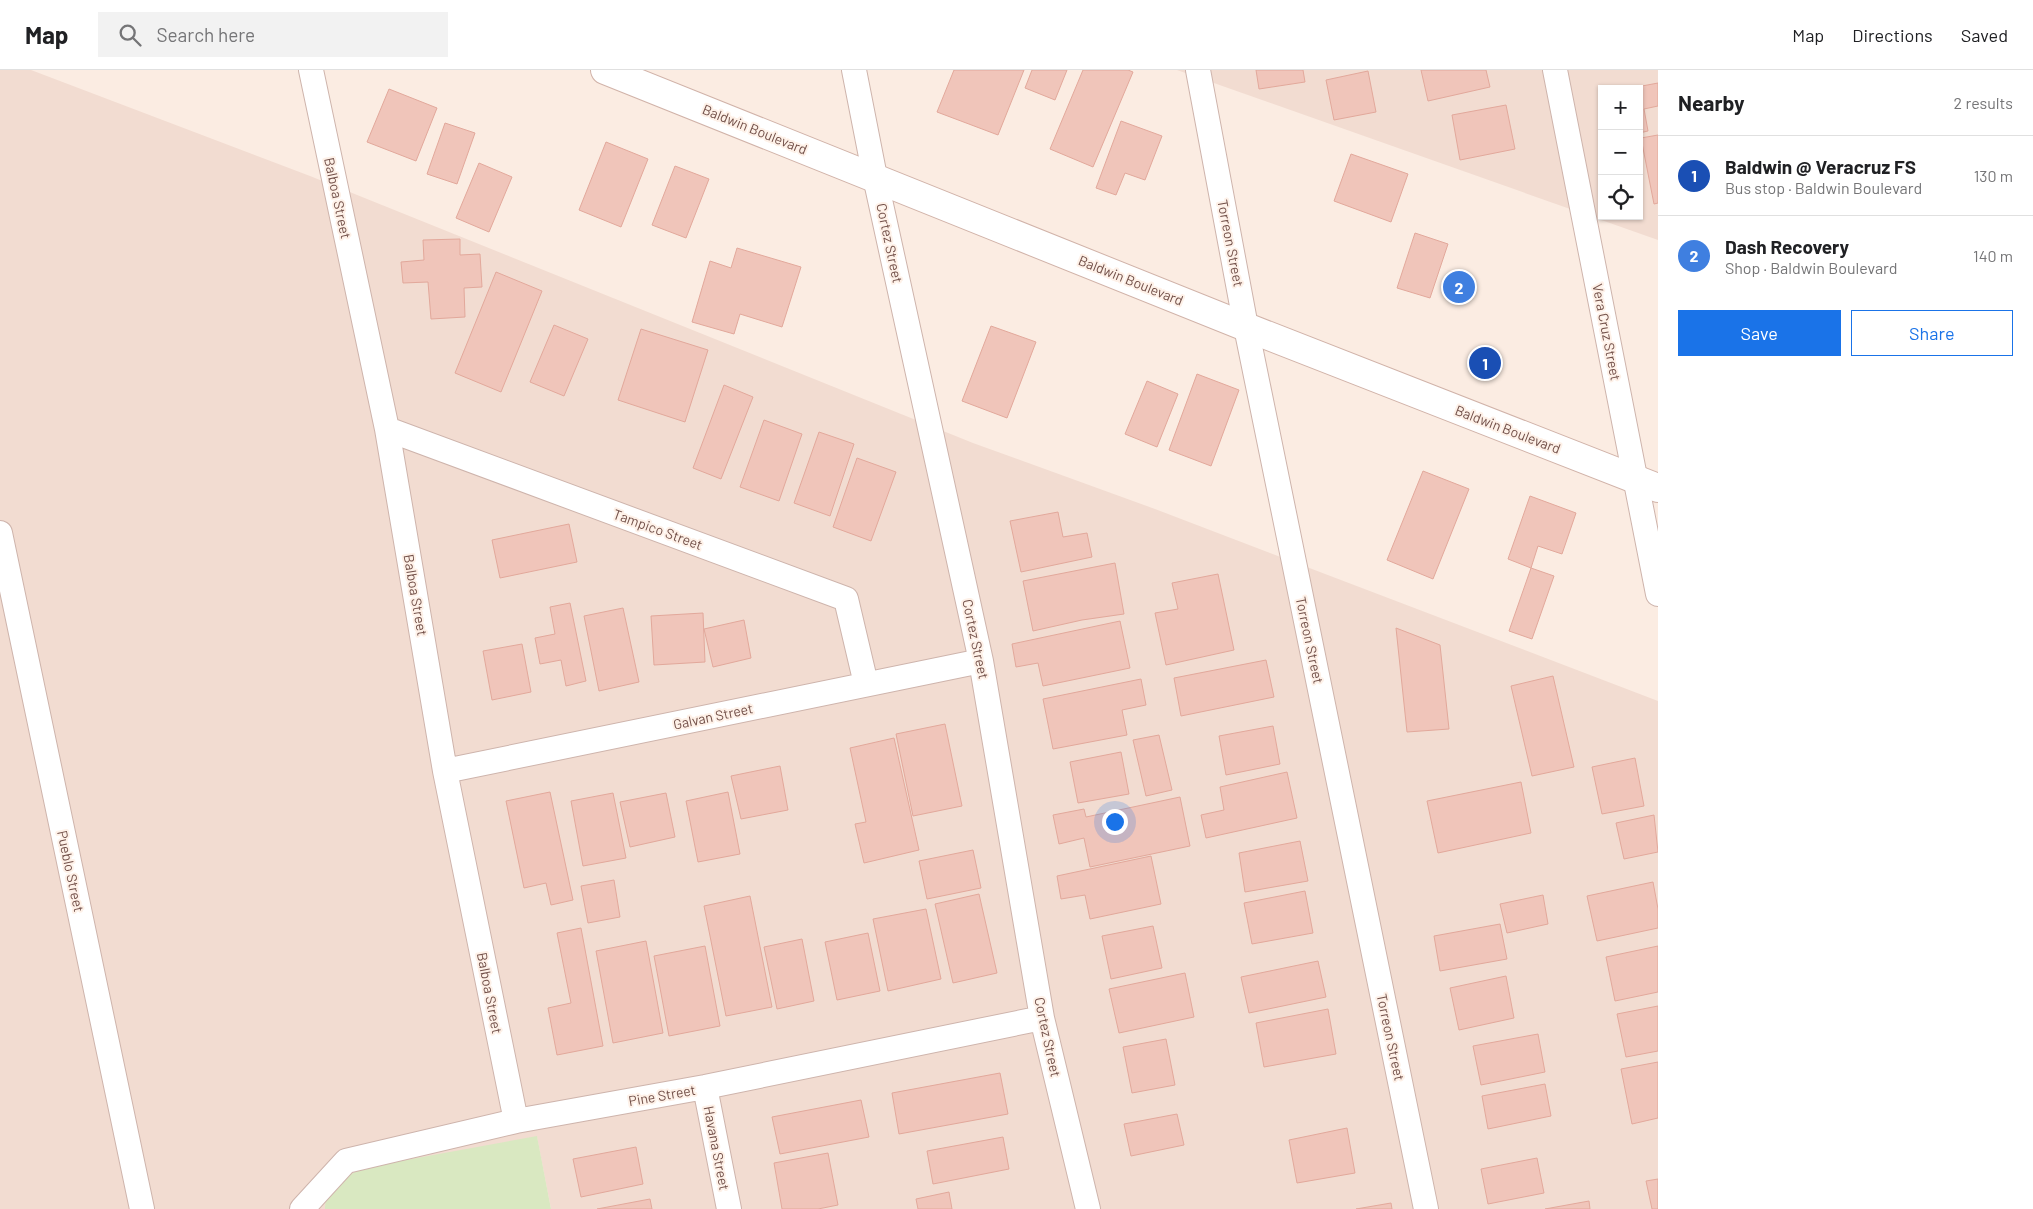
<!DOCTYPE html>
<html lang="en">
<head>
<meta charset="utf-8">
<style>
  :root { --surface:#fff; --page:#f2f2f2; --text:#202124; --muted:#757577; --line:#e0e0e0; --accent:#1a73e8 }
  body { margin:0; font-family:Barlow,sans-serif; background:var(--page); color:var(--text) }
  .controls { position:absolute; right:15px; top:15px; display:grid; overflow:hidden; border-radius:0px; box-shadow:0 1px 4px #0004 }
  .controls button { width:45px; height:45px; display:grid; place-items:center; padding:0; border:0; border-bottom:1px solid var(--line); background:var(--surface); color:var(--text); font:25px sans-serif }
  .you { position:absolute; left:1114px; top:751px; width:18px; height:18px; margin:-12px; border:4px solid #fff; border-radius:50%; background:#1a73e8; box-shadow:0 0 0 8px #1a73e833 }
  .badge { display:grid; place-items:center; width:32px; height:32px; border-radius:50%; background:var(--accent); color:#fff; font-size:16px; font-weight:700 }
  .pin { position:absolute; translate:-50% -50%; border:2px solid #fff; box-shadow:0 1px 5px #0006 }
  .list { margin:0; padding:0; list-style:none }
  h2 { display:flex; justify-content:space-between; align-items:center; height:65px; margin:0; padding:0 20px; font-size:21px }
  h2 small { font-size:16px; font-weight:400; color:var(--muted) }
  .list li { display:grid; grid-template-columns:32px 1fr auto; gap:15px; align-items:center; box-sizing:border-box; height:80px; padding:0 20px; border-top:1px solid var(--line) }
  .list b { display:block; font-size:19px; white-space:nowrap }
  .list p { margin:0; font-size:16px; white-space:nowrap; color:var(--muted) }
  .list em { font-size:16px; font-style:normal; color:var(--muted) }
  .actions { display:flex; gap:10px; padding:15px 20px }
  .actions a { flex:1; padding:11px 0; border:1px solid var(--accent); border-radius:0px; text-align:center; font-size:18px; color:var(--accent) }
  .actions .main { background:var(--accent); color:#fff }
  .icon { flex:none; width:28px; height:28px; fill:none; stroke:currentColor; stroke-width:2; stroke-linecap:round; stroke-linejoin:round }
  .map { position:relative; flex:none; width:1658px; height:1139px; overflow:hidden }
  header { display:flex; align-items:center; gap:30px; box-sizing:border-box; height:70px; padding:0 25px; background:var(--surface); border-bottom:1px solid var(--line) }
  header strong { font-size:24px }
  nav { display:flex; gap:28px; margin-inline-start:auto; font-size:18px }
  .search { width:350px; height:45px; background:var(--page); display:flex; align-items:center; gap:12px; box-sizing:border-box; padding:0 18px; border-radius:0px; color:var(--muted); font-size:19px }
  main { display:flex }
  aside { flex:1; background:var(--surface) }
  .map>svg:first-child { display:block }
</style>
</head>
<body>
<header>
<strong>Map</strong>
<div class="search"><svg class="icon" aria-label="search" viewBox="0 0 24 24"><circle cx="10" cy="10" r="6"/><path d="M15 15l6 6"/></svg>Search here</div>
<nav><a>Map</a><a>Directions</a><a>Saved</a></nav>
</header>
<main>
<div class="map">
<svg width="1658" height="1139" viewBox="0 0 1658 1139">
  <rect width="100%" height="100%" fill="#fbece2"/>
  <path fill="#f2dcd1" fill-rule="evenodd" d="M0 0H31L310 106 973 373 1155 439 1658 631V1139H551L537 1067 325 1135V1139H0Z
    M1177 0H1658V170ZM1602 19H1639V146H1602Z"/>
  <path fill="#d9e8c1" d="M537 1066 551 1139H325C324 1119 347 1106 362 1098Z"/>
  <path fill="#f0c5ba" stroke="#e2a89b" d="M954 0H1024L998 65 937 42Z
    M1032 0H1067L1055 30 1025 18Z
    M1083 0H1128L1133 2 1093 97 1050 79Z
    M1256 0H1303L1305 12 1259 19Z
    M1421 0H1486L1490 17 1428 31Z
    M1368 1 1376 42 1334 50 1326 10Z
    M1658 13V36L1644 39 1648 61 1639 63V19H1626Z
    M389 19 437 38 416 91 367 72Z
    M1506 35 1515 79 1460 90 1452 45Z
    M1121 51 1162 66 1145 110 1125 103 1116 125 1096 118Z
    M445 53 475 63 457 114 427 104Z
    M1658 65V133L1654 134 1641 68Z
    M606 72 648 89 621 157 579 140Z
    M1351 84 1408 104 1391 152 1334 131Z
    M479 93 512 107 489 162 456 148Z
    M675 96 709 109 686 168 652 155Z
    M1415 163 1448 174 1430 228 1397 218Z
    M460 169V185L480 184 482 217 464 218 465 247 431 249 428 212 403 213 401 192 424 190 423 170Z
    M737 178 801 197 782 257 740 244 734 264 692 252 710 191 731 198Z
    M496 202 542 221 501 322 455 303Z
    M554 255 588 269 564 326 530 312Z
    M991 256 1036 272 1007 348 962 331Z
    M641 259 708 280 685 352 618 330Z
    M1197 304 1239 320 1211 396 1169 380Z
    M1147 311 1178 324 1157 377 1125 364Z
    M724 315 753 327 721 409 693 398Z
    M764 350 802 364 779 431 740 417Z
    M819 362 854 374 830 446 794 433Z
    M857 388 896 402 871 471 833 457Z
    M1423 401 1469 419 1433 509 1387 490Z
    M1530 426 1576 443 1562 484 1538 476 1531 498 1508 489Z
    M1058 442 1063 467 1087 463 1092 487 1021 502 1010 451Z
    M569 454 577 492 500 508 492 470Z
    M1115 493 1124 544 1082 550 1033 561 1023 511Z
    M1531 498 1554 506 1532 569 1509 561Z
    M1218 504 1234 580 1166 595 1155 543 1178 539 1172 513Z
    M570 533 586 611 566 616 561 590 540 594 535 568 555 564 550 537Z
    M623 538 639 612 599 621 584 546Z
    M703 543 705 592 654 595 651 546Z
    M744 550 751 588 713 597 704 559Z
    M1120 551 1130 598 1043 616 1038 593 1016 597 1012 574Z
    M1396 558 1440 575 1449 659 1407 662Z
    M522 574 531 622 492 630 483 581Z
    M1266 590 1274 627 1181 646 1174 608Z
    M1553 606 1574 697 1532 706 1511 616Z
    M1141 609 1146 635 1122 640 1127 665 1053 679 1043 629Z
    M945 654 962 736 913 746 896 664Z
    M1273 656 1280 694 1226 705 1219 666Z
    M1159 665 1172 720 1146 726 1133 670Z
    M894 668 919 780 864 793 855 754 866 752 850 678Z
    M1121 682 1129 724 1078 733 1070 692Z
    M1635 688 1644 736 1602 744 1592 697Z
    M780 696 788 740 741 749 731 706Z
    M1287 702 1297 748 1206 768 1201 745 1224 740 1220 717Z
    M1521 712 1531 763 1438 783 1427 731Z
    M550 722 573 830 551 835 546 813 524 818 506 731Z
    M728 722 740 784 698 792 686 731Z
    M613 723 626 788 583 796 571 731Z
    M666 723 675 767 630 777 620 732Z
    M1180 727 1190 776 1090 797 1084 768 1059 774 1053 745 1084 739 1086 747Z
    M1654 745 1658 782 1624 789 1616 753Z
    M1300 771 1308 811 1245 822 1239 783Z
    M973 780 981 818 927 829 919 791Z
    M1151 786 1161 834 1090 849 1085 825 1061 829 1057 806Z
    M614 810 620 847 588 853 581 816Z
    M1653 812 1658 839V858L1597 871 1587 826Z
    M1305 821 1313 863 1252 874 1244 833Z
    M979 824 997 903 953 913 935 834Z
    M1543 825 1548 854 1507 863 1500 834Z
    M750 826 772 937 726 946 704 836Z
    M926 839 941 909 888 921 873 849Z
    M1500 854 1507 889 1440 901 1434 866Z
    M1153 856 1162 898 1111 909 1102 866Z
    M581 858 603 976 557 985 548 938 571 933 557 863Z
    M868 863 880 921 837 930 825 872Z
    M802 869 814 931 777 939 764 877Z
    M646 871 663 963 613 973 596 881Z
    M705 876 720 956 669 966 654 886Z
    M1658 876V922L1615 931 1606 887Z
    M1318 891 1326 927 1249 943 1241 907Z
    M1185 903 1194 947 1119 963 1109 919Z
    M1506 906 1514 948 1459 960 1450 918Z
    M1658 936V981L1626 987 1617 944Z
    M1328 939 1336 984 1264 997 1256 953Z
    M1538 964 1545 1002 1481 1015 1473 976Z
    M1166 969 1175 1015 1132 1023 1123 977Z
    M1658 992V1048L1632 1054 1621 999Z
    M1000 1003 1008 1044 899 1064 892 1023Z
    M1545 1014 1551 1046 1488 1059 1482 1026Z
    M861 1030 869 1067 780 1084 772 1047Z
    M1177 1044 1184 1075 1131 1086 1124 1054Z
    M1347 1058 1355 1103 1297 1113 1289 1070Z
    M1003 1067 1009 1099 933 1114 927 1081Z
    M636 1077 643 1114 581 1127 573 1089Z
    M828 1083 838 1135 818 1139H782L774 1093Z
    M1537 1088 1544 1123 1488 1134 1481 1099Z
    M1658 1109V1139H1652L1646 1111Z
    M949 1122 952 1139H918L916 1129Z
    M650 1129 652 1139H597Z
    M1589 1131 1590 1139H1545Z
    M1391 1133 1392 1139H1356Z"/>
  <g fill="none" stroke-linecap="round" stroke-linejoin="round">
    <g stroke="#ceb4ac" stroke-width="26">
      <path id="minor" d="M311 0 387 359 445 701 516 1051
        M854 0 875 107 981 591 1042 948 1088 1139
        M1198 0 1246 257 1426 1139
        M1555 0 1658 524
        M387 359 846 529 866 614
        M0 463 142 1139
        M445 701 981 591
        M705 1017 729 1139
        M302 1139 346 1091 516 1051 705 1017 1042 948"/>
    </g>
    <g stroke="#d1b3a9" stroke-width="30">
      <path id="secondary" d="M605 0 1246 257 1658 418"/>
    </g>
    <use href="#minor" stroke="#fff" stroke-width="24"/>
    <use href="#secondary" stroke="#fff" stroke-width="28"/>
  </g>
  <g text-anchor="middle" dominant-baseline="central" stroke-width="4" stroke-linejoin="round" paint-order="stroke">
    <g font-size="14" fill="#725049" stroke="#fef1e8">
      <text transform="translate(755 59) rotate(22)">Baldwin Boulevard</text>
      <text transform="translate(338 128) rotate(78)">Balboa Street</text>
      <text transform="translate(890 173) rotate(78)">Cortez Street</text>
      <text transform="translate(1231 173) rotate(79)">Torreon Street</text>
      <text transform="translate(1131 210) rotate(22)">Baldwin Boulevard</text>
      <text transform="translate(1607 262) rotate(79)">Vera Cruz Street</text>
      <text transform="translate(1508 359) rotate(21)">Baldwin Boulevard</text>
      <text transform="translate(658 459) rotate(20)">Tampico Street</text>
      <text transform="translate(416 525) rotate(80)">Balboa Street</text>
      <text transform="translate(976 569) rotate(78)">Cortez Street</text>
      <text transform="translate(1310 570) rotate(78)">Torreon Street</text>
      <text transform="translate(713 646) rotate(-12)">Galvan Street</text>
      <text transform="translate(71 801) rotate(78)">Pueblo Street</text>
      <text transform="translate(490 923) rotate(79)">Balboa Street</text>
      <text transform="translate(1048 967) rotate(78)">Cortez Street</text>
      <text transform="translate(1391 967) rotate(78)">Torreon Street</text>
      <text transform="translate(662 1025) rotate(-10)">Pine Street</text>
      <text transform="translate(717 1078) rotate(79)">Havana Street</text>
    </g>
  </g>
</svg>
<div class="controls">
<button>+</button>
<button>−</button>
<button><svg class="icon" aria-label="locate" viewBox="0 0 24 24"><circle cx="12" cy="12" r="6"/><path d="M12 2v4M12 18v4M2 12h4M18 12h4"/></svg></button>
</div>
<div class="you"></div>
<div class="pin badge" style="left:1485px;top:293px;background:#1a4fb4">1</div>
<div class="pin badge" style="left:1459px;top:217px;background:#3f7fe0">2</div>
</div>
<aside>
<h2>Nearby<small>2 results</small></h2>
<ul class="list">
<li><span class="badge" style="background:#1a4fb4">1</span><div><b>Baldwin @ Veracruz FS</b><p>Bus stop · Baldwin Boulevard</p></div><em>130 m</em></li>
<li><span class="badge" style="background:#3f7fe0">2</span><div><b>Dash Recovery</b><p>Shop · Baldwin Boulevard</p></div><em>140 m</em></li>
</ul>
<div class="actions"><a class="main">Save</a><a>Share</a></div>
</aside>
</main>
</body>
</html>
